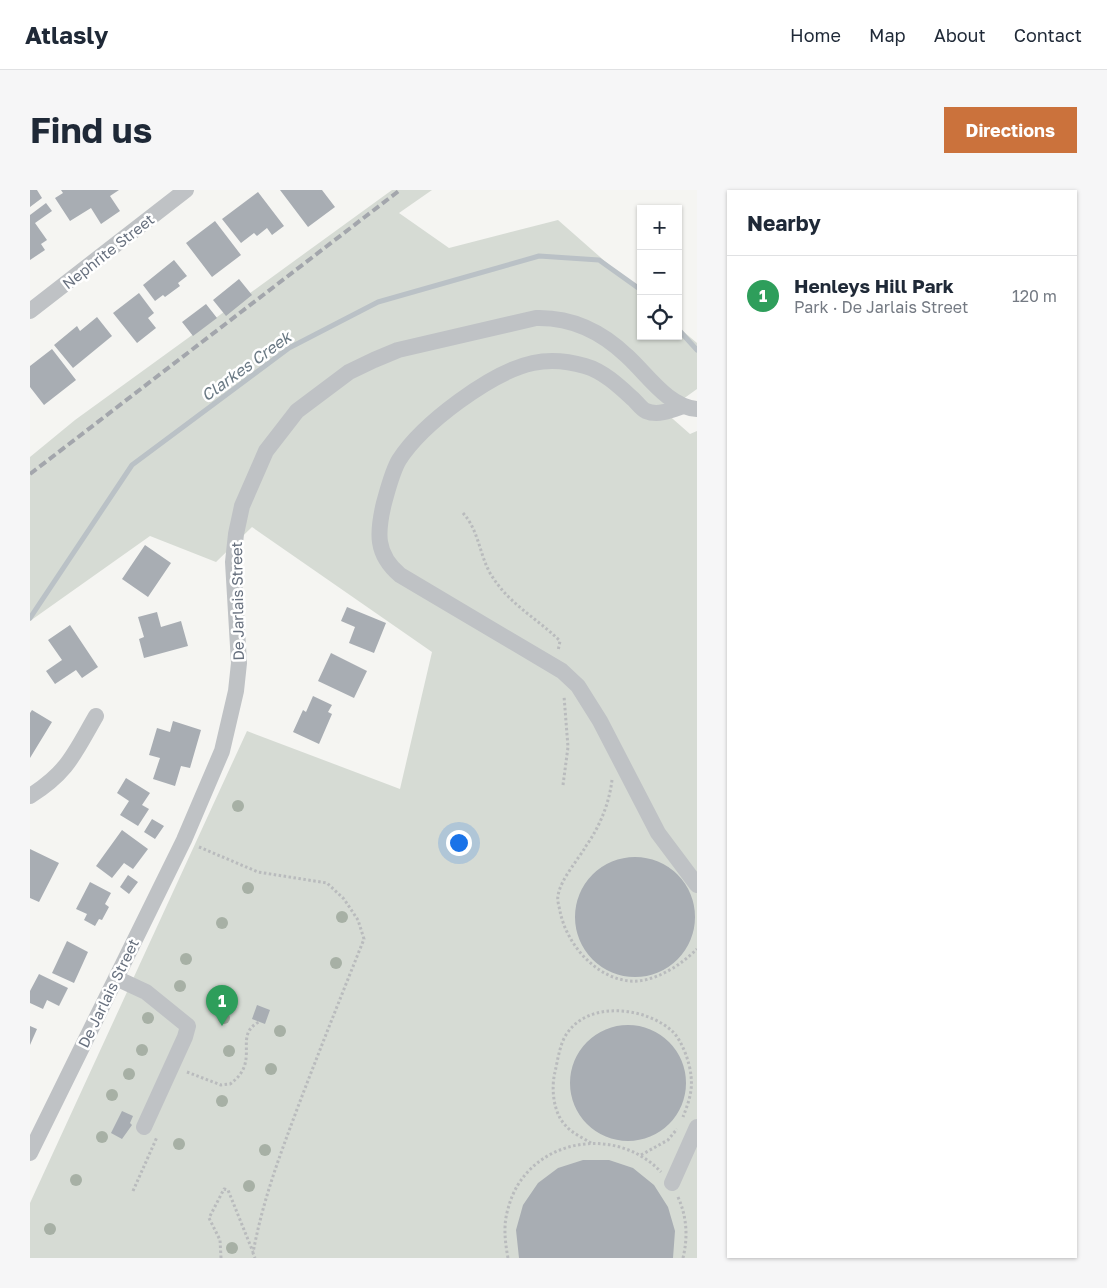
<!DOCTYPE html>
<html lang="en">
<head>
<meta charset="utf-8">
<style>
  :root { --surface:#fff; --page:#f6f6f7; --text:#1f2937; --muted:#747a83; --line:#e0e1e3; --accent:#cb723c }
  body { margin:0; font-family:"Golos Text",sans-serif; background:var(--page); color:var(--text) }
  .controls { position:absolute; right:15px; top:15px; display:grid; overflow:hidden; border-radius:0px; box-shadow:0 1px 4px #0004 }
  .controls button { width:45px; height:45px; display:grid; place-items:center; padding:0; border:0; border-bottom:1px solid var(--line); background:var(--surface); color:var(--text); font:25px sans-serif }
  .you { position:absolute; left:428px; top:652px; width:18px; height:18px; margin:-12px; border:4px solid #fff; border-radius:50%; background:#1a73e8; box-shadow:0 0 0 8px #1a73e833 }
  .badge { display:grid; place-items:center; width:32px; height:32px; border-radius:50%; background:var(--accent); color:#fff; font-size:16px; font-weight:700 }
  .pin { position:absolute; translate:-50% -41px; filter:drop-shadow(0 1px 2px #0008) }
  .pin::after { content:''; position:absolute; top:26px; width:18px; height:15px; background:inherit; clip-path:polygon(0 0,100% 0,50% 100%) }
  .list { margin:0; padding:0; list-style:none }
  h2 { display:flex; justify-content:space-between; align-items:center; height:65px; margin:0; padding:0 20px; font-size:21px }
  h2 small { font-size:16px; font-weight:400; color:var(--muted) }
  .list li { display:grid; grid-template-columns:32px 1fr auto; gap:15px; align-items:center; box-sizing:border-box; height:80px; padding:0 20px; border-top:1px solid var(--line) }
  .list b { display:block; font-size:19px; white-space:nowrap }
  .list p { margin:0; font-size:16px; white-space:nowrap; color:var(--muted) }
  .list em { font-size:16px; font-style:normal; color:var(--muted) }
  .icon { flex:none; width:28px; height:28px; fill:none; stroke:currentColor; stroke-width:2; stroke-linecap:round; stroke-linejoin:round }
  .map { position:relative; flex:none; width:667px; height:1068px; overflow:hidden; border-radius:0px }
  header { display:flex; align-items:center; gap:30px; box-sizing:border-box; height:70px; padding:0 25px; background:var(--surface); border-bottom:1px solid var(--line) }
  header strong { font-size:24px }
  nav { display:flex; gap:28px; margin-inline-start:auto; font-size:18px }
  .intro { display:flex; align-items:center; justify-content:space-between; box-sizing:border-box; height:120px; padding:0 30px }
  h1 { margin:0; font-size:35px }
  .button { padding:12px 22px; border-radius:0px; background:var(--accent); color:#fff; font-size:18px; font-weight:700 }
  main { display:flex; gap:30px; padding:0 30px }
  aside { flex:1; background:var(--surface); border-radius:0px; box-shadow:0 1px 4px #0004 }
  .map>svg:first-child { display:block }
</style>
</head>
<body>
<header>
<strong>Atlasly</strong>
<nav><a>Home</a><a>Map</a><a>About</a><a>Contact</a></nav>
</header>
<div class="intro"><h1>Find us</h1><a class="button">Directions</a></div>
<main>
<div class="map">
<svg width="667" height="1068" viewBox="0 0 667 1068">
  <rect width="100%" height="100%" fill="#f5f5f2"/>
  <path fill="#d6dbd4" d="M362 0H402L369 23 419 58 528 30 611 103V146H648V137L667 153V199L635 222 660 244 667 241V1068H0V1013L217 541 370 599 402 462 222 337 186 372 120 346 0 431V267L45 230Z"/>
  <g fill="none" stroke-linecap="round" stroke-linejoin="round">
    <path stroke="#bac1c6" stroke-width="5" d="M648 139 667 160
      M0 428 102 275 259 158 348 112 509 66 569 70 611 100"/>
  </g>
  <path fill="#a8adb3" d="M0 0H7L12 8 0 17Z
    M31 0H89L80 6 90 21 71 34 61 18 40 31 25 8 33 3Z
    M250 0H292L305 17 278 37Z
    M228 2 254 36 242 45 237 38 227 46 224 43 211 53 192 29Z
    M16 13 22 21 5 33 17 50 11 54 15 60 0 70V25Z
    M185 31 211 65 182 87 156 53Z
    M144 70 157 86 148 93 150 96 135 107 133 105 125 111 113 95Z
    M209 89 222 105 196 126 183 110Z
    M109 103 124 123 118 128 126 138 107 153 83 123Z
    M176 114 187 128 163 146 152 132Z
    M67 127 82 146 43 178 24 155 47 136 50 141Z
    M22 159 46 190 14 215 0 197V176Z
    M115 355 141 373 118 407 92 389Z
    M317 417 356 433 344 463 319 453 325 437 311 431Z
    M127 422 131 437 151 431 158 456 114 468 109 449 114 447 108 427Z
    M40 435 68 477 52 488 46 480 25 494 16 481 32 470 18 450Z
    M301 463 337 481 324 508 288 491Z
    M283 506 302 515 298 522 302 524 289 554 263 542 273 520 276 522Z
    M2 520 22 532 0 568V523Z
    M143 531 171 540 160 578 151 576 145 596 123 589 130 568 119 565 127 538 140 542Z
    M96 588 120 603 112 615 119 619 108 636 90 625 99 611 87 603Z
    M122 629 134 636 125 649 114 642Z
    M92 640 118 659 103 679 94 673 82 688 66 676Z
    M0 659 29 673 9 712 0 708Z
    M545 727a60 60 0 1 1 120 0a60 60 0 1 1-120 0Z
    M98 685 108 692 99 704 90 697Z
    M60 692 81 703 75 714 79 717 72 730 69 729 65 736 54 730 57 724 46 719Z
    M37 751 58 762 44 793 22 783Z
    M9 784 38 798 29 816 17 810 13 819 0 813V801Z
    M227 815 240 820 235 834 222 829Z
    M540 893a58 58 0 1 1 116 0a58 58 0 1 1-116 0Z
    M0 836 7 839 0 855Z
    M92 921 103 926 100 933 102 935 92 949 81 943Z
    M553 970H579L603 978 624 995 638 1017 645 1041 643 1068H489L486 1040 493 1015 508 993 528 978Z"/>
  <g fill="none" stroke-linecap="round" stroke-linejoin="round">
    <path stroke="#b9bbbd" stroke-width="3" stroke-dasharray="2.5 2.5" stroke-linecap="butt" d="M433 323C449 341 449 363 460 383 479 415 506 427 530 451L528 461
      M582 590C579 614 570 636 556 656 548 670 530 690 528 706 527 710 529 716 530 721 536 753 565 788 600 791 624 793 651 775 667 759
      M533 595 538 557 534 506
      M169 657 228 682 297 693 314 709 328 730 334 749C312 804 290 859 269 914 250 965 233 1009 223 1063L225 1068
      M157 882 191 895 200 894C232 871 202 846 229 832
      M561 953C553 948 542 943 536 936 523 923 521 898 525 882 528 869 530 852 538 842 561 810 617 818 642 841 652 850 660 873 661 886 663 901 658 914 653 927
      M611 965 638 950 647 939
      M103 1001 127 947
      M648 1007C657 1027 658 1047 653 1068
      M191 1068 190 1050 179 1028 194 999 198 1000 223 1062
      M478 1068C475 1052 473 1035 478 1019 495 950 584 932 631 982"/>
    <path stroke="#bfc2c5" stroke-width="16" d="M0 121 156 0
      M653 216C642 220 628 226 616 221 611 219 606 211 602 208 589 196 573 181 555 176 538 171 521 169 503 173 461 182 392 234 369 270 362 282 358 299 354 313 347 342 345 364 370 385L532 481 548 496 570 531 628 643 667 695
      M0 606C38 582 44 564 66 526
      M86 788 116 802 158 836 155 847 114 937
      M0 963 154 650 192 561 206 501 209 473 203 372 206 344 212 316 236 261 267 221 319 182 344 170 368 160 506 128C541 127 572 142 597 166 617 184 638 217 667 219
      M642 993 667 937"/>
    <path stroke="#a3a6ac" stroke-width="4" stroke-dasharray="8 4" stroke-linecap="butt" d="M0 284 370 0"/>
  </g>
  <g fill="#a7b0a5">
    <circle cx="208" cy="616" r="6"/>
    <circle cx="218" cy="698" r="6"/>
    <circle cx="312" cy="727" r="6"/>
    <circle cx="192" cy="733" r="6"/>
    <circle cx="156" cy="769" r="6"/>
    <circle cx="306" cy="773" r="6"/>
    <circle cx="150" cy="796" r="6"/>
    <circle cx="118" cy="828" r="6"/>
    <circle cx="194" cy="828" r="6"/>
    <circle cx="250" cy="841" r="6"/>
    <circle cx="112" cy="860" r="6"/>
    <circle cx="199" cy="861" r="6"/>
    <circle cx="241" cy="879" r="6"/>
    <circle cx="99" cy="884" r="6"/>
    <circle cx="82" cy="905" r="6"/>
    <circle cx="192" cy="911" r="6"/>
    <circle cx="72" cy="947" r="6"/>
    <circle cx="149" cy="954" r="6"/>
    <circle cx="235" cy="960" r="6"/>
    <circle cx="46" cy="990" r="6"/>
    <circle cx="219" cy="996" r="6"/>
    <circle cx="20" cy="1039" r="6"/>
    <circle cx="202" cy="1058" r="6"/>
  </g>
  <g text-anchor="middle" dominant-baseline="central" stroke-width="5" stroke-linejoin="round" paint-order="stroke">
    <g font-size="15" fill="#68717f" stroke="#fff">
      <text transform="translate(78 61) rotate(-38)">Nephrite Street</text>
      <text transform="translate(207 411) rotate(-91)">De Jarlais Street</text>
      <text transform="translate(78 803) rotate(-64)">De Jarlais Street</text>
    </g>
    <g font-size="16" font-style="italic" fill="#697883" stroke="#fff">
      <text transform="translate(216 176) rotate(-36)">Clarkes Creek</text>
    </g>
  </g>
</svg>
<div class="controls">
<button>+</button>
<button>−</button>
<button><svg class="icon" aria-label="locate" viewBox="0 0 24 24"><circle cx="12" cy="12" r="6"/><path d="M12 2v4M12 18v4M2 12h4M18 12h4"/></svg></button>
</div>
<div class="you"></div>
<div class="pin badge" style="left:192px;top:836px;background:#2e9e5b">1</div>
</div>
<aside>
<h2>Nearby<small></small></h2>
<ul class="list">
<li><span class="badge" style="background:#2e9e5b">1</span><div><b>Henleys Hill Park</b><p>Park · De Jarlais Street</p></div><em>120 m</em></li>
</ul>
</aside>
</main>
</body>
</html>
